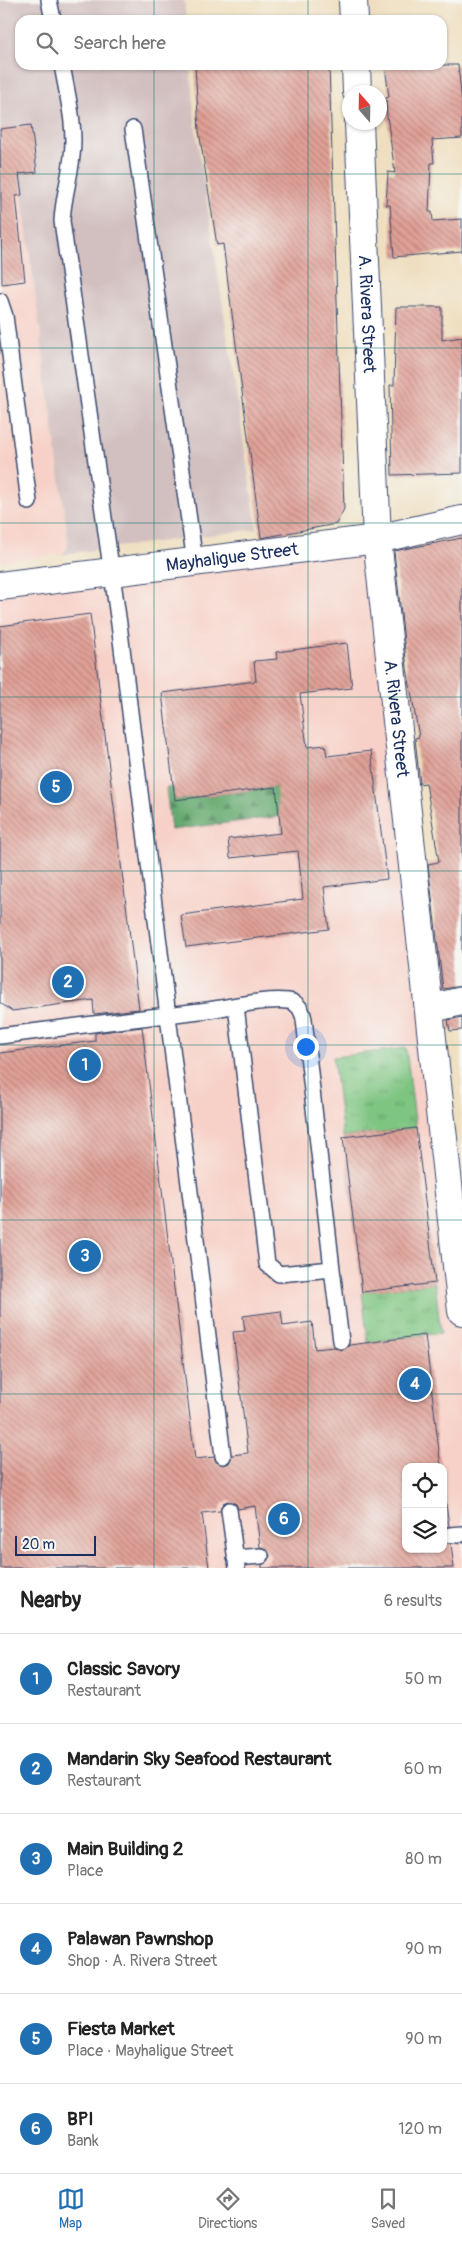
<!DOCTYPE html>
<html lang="en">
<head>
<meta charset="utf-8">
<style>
  :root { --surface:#fff; --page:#f2f2f2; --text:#222; --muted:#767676; --line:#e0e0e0; --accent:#1f6fb2 }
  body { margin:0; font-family:Pangolin,sans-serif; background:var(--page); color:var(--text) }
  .controls { position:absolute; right:15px; bottom:15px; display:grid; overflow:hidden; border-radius:10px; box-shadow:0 1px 4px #0004 }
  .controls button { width:45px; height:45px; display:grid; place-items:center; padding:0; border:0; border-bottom:1px solid var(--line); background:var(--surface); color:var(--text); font:25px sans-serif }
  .compass { position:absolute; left:342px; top:85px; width:45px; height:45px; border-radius:50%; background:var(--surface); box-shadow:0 1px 4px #0004; rotate:340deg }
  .scale { position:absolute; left:15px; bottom:12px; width:81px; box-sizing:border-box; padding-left:5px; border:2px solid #1b2f5e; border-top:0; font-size:14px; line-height:18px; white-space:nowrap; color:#1b2f5e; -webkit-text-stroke:4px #f6f6f2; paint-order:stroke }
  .you { position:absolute; left:305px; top:1046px; width:18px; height:18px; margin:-12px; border:4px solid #fff; border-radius:50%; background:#1a73e8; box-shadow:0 0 0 8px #1a73e833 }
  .badge { display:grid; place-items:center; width:32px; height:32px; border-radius:50%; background:var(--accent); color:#fff; font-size:16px; font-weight:700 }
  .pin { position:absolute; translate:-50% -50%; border:2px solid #fff; box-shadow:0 1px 5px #0006 }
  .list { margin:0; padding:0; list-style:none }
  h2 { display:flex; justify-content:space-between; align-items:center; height:65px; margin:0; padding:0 20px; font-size:21px }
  h2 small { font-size:16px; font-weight:400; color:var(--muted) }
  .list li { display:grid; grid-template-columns:32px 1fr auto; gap:15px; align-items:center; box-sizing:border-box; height:90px; padding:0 20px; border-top:1px solid var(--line) }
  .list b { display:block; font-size:19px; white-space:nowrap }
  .list p { margin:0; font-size:16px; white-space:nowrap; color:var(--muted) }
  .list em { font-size:16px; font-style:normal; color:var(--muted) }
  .icon { flex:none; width:28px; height:28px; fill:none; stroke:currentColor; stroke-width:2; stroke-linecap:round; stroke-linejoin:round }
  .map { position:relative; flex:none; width:462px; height:1568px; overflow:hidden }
  .search { position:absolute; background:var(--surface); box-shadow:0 1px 4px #0004; left:15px; right:15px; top:15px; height:55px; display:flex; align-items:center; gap:12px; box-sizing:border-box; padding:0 18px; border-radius:15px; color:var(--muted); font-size:19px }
  .sheet { height:605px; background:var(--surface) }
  nav { display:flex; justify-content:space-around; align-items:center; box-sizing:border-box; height:70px; border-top:1px solid var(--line); background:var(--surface); font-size:14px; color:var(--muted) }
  nav a { display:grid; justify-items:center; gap:2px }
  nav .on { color:var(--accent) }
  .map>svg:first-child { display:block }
</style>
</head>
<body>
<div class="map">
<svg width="462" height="1568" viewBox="0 0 462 1568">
  <defs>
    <pattern id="grass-tufts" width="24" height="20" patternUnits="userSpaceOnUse" patternTransform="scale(1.25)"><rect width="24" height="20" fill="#7ec581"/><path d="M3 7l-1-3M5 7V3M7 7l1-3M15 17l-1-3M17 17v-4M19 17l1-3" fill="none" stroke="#66a06d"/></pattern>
    <pattern id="forest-firs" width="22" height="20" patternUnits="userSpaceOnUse" patternTransform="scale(1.25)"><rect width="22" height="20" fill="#66aa6f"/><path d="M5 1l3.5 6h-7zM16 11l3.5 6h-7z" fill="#538b5e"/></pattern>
    <pattern id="building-back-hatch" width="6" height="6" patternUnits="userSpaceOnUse" patternTransform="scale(1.25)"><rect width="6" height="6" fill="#e0a096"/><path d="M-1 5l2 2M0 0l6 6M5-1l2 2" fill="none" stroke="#b5837e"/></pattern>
  </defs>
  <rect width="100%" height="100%" fill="#f6f6f2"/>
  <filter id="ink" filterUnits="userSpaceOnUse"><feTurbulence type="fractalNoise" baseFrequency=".02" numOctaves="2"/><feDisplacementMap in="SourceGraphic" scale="10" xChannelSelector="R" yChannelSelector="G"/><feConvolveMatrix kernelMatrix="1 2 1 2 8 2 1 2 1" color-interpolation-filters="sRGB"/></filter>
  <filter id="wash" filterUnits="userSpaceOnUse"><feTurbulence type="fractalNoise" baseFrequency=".0096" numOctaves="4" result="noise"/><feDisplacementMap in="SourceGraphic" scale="20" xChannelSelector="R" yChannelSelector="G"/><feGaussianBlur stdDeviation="1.12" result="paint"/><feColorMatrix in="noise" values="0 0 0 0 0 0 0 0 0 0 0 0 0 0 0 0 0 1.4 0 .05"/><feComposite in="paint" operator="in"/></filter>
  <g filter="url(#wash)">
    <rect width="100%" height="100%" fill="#efdfc0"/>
    <path fill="#f7d1c8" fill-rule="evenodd" d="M22 195 68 544 62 554 0 563V198Z
      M373 544 462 1349V1568H0V592ZM406 1467H443V1549H406Z"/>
    <path fill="#d2bfc0" d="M0 0H184L186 20H20V65H190L196 131 257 529 56 555 62 554 67 549 68 539 22 195 0 198Z"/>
    <path fill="url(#grass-tufts)" stroke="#4c7a70" d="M406 1048 416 1128 343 1137 333 1057Z
      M435 1283 441 1333 368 1342 362 1292Z"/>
    <path fill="url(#forest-firs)" stroke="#406c66" d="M374 775 378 804 171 830 166 788 173 787 175 800Z"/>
    <g id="blocks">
      <path fill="url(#building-back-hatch)" d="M195 65H329L344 509 336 524 261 538 223 244 217 245 199 131Z
        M385 65H458L462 103V138L432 140 434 163H431L429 212H432L433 221 462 219V251L394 257 390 205H386L388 172 395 173 387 116 386 98 389 97Z
        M31 125 37 172 19 174 22 195 16 196 25 281 2 284 0 129Z
        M396 307H442V340L462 337V473L392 475 390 385H394Z
        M462 538V986L443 989 428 864 439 862 426 783 420 784 415 738 419 737 407 668 394 551Z
        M90 614 139 1009 94 1014 93 1000 12 1011 0 1003V626Z
        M347 643 352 688 300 694 307 747 325 745 327 756 371 751 387 879 324 887 329 929 186 947 181 915 303 899 298 851 230 858 228 839 281 833 276 787 175 800 162 693 256 681 254 661 277 659 276 652Z
        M462 1017V1030L450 1031 448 1020Z
        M142 1027 195 1459 214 1457 216 1462 224 1465 229 1463 232 1455 248 1453 233 1332 245 1331 243 1316 281 1311 283 1326 312 1322 315 1349 334 1347 342 1350 350 1345 425 1335 441 1467H406V1549H443V1541L451 1544 454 1568H262V1565L269 1560 270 1555 265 1548 260 1547 255 1506 238 1509 236 1504 228 1501 223 1503 220 1511 202 1513 209 1568H0V1053L95 1041V1033Z
        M416 1128 435 1283 362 1292 343 1137Z
        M443 1482 449 1526 443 1529Z"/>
    </g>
  </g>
  <g filter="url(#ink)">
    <use href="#blocks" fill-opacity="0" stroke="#3b496d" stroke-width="1"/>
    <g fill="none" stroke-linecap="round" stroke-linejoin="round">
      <g stroke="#3b496d" stroke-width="18">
        <path id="service" d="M49 0 53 20
          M62 65C67 94 76 126 72 156 70 178 63 198 62 221L119 624 223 1456
          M133 129 195 562
          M0 301 5 316 29 502
          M0 1036C69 1027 139 1018 208 1010 230 1007 267 998 288 1001 298 1002 302 1010 304 1019L332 1269 279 1274 267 1264 236 1006
          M332 1269 341 1341
          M229 1510 237 1568
          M450 1535 462 1534
          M235 1558 261 1556"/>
      </g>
      <g stroke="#3b496d" stroke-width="30">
        <path id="minor" d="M429 1009 462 1001"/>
      </g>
      <g stroke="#3b496d" stroke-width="30">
        <g id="tertiary">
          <path d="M353 0 354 20"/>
          <path d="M356 65 357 92"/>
          <path id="s1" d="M359 122 377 539 462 1311"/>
          <path id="s2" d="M0 586 377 539 462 520"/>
        </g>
      </g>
      <use href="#service" stroke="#fff" stroke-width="15"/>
      <use href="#minor" stroke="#fff" stroke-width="28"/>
      <use href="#tertiary" stroke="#fff" stroke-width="28"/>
    </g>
  </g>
  <path fill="none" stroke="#0f766e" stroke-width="1" stroke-opacity="0.55" d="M154 0V20M308 0V20M154 65V1568M308 65V1568M0 174H462M0 348H462M0 523H462M0 697H462M0 871H462M0 1045H462M0 1220H462M0 1394H462"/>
  <g text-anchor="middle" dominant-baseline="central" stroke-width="5" stroke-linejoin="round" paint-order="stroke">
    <g font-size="18" fill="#1b2f5e" stroke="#f6f6f2">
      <text stroke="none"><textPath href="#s1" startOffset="192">A. Rivera Street</textPath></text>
      <text stroke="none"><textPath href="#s2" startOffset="234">Mayhaligue Street</textPath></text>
      <text stroke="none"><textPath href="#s1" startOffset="598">A. Rivera Street</textPath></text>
    </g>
  </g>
</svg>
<div class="controls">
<button><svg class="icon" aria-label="locate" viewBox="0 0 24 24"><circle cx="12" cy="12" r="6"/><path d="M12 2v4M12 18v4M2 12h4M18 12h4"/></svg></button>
<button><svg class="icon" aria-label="layers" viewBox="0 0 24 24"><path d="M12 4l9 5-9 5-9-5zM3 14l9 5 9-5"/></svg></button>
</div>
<svg class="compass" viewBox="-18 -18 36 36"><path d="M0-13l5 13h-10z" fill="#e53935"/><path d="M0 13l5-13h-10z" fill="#767676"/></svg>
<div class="scale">20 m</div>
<div class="you"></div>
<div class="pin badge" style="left:85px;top:1065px">1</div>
<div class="pin badge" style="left:68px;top:982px">2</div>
<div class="pin badge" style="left:85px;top:1256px">3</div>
<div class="pin badge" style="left:415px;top:1384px">4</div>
<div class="pin badge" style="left:56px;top:787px">5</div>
<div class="pin badge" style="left:284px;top:1519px">6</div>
<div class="search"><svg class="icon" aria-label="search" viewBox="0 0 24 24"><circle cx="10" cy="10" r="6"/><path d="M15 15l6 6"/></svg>Search here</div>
</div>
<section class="sheet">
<h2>Nearby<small>6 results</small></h2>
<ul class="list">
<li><span class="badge">1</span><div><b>Classic Savory</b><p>Restaurant</p></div><em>50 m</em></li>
<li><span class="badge">2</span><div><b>Mandarin Sky Seafood Restaurant</b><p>Restaurant</p></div><em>60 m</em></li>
<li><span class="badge">3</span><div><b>Main Building 2</b><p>Place</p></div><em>80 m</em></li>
<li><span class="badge">4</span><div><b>Palawan Pawnshop</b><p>Shop · A. Rivera Street</p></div><em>90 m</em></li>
<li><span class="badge">5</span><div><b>Fiesta Market</b><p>Place · Mayhaligue Street</p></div><em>90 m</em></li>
<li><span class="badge">6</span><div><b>BPI</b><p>Bank</p></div><em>120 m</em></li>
</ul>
</section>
<nav>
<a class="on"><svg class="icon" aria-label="map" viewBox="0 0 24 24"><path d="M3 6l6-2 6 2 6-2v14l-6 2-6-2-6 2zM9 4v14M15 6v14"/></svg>Map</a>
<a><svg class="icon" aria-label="directions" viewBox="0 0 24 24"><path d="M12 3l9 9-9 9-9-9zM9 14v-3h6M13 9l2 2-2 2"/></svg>Directions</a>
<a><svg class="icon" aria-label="saved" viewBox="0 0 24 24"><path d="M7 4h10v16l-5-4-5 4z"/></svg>Saved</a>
</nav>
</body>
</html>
